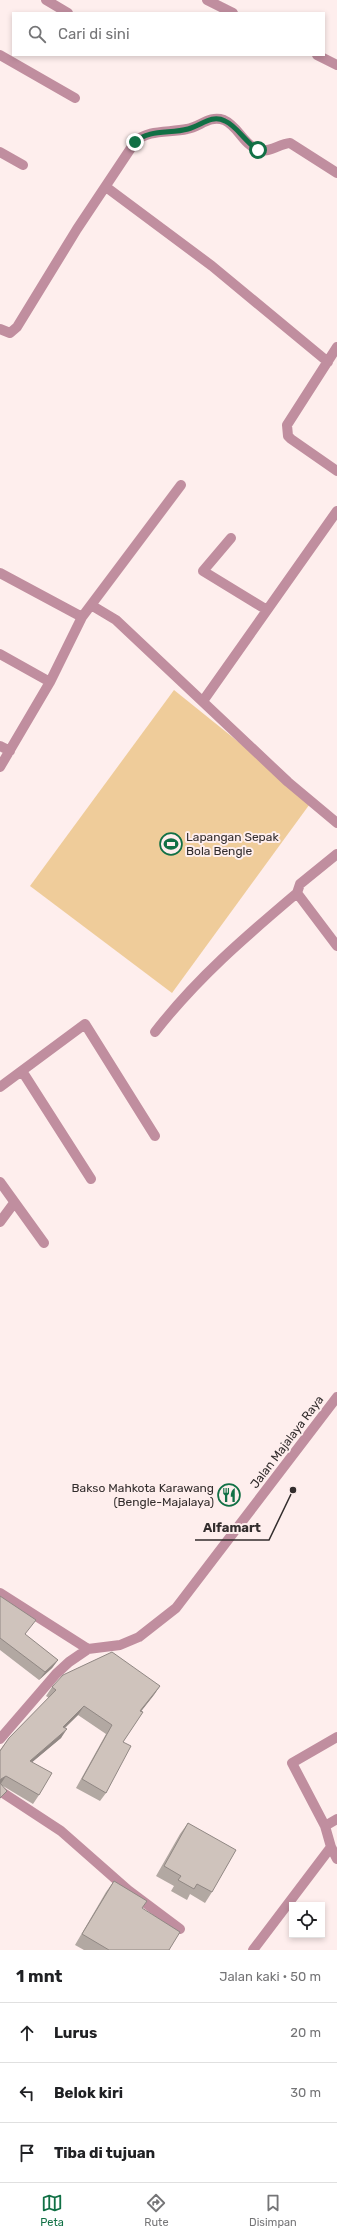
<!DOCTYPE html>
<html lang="id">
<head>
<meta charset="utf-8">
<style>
  :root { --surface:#fff; --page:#f6f6f6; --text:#202124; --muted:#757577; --line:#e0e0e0; --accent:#117045 }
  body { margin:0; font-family:Rubik,sans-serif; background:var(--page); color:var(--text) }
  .controls { position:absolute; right:12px; bottom:12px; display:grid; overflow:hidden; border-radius:0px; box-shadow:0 2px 6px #0003 }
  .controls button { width:36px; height:36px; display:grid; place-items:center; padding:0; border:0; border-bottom:1px solid var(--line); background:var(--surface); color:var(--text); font:20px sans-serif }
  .stop { position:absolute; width:12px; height:12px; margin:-9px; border:3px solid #117045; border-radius:50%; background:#fff }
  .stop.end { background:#117045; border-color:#fff; box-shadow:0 1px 4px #0008 }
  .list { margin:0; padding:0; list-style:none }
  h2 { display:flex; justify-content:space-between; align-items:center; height:52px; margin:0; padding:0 16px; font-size:17px }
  h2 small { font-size:13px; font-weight:400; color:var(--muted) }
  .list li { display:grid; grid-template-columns:26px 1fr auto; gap:12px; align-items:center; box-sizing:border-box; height:60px; padding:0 16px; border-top:1px solid var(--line) }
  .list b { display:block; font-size:15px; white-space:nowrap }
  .list em { font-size:13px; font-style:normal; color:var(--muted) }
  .icon { flex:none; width:22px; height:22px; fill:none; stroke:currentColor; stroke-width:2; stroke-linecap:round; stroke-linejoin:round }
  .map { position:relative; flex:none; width:337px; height:1950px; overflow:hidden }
  .search { position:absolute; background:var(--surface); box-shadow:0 2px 6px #0003; left:12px; right:12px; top:12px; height:44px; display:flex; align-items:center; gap:10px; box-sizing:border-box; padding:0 14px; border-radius:0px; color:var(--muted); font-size:15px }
  .sheet { height:232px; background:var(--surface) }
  nav { display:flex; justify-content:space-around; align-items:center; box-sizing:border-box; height:56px; border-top:1px solid var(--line); background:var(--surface); font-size:11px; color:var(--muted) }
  nav a { display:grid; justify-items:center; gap:2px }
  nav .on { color:var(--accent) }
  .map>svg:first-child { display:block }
</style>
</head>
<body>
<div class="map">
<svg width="337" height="1950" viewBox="0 0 337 1950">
  <rect width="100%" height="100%" fill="#feeeed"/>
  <path fill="#efcc9a" d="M174 690 312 801 172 993 30 886Z"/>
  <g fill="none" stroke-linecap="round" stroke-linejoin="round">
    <path stroke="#c08e9f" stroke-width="10" d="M46 0 68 13
      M207 0 233 13
      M0 55 75 98
      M317 55 337 65
      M0 152 23 165
      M106 187 212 266 328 362
      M0 329 10 333 17 327 77 229 135 142C148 129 169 133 187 129 200 127 209 115 224 120 238 126 243 144 258 150 269 153 279 144 290 143L337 173
      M337 347 287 425 288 436 291 439 337 471
      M231 538 203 571 267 610
      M0 573 82 617
      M91 605 116 620 288 782 337 823
      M0 654 50 682
      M203 701 337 511
      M0 746 10 751
      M0 767 50 682 82 617 181 485
      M337 854 300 884 297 893 337 946
      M155 1032C197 978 245 937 297 893
      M22 1071 91 1179
      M0 1087 85 1024 155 1136
      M0 1182 44 1243
      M0 1222 14 1203
      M0 1593 88 1649
      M0 1739 56 1674 69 1662 88 1649 120 1645 139 1637 176 1608 337 1397
      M0 1791 61 1831 128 1890 180 1929
      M325 1826 337 1819
      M331 1847 325 1826 292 1763 337 1737
      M253 1950 331 1847 337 1859"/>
  </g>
  <path fill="#b2a8a2" d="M0 1596 25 1635 58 1660 52 1668 39 1680 0 1650Z
    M160 1686 141 1711 123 1742 106 1793 100 1801 76 1788 106 1734 78 1715 65 1728 61 1738 32 1762 39 1795 33 1804 3 1786 0 1800V1750L9 1738 49 1698 46 1696 52 1687Z
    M188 1823 212 1892 205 1903 190 1894 187 1900 171 1891 174 1886 156 1876 180 1834Z
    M114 1881 142 1908 169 1950H84L75 1945 106 1892Z"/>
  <path fill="#918884" d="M58 1660 52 1668 39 1680 45 1672Z
    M160 1686 154 1695 135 1719 140 1711Z
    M84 1706 78 1715 57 1735 63 1727Z
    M67 1729 61 1738 24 1769 30 1761Z
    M6 1776 0 1785V1780L1 1779Z"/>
  <path fill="#cfc3bc" stroke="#918884" d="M0 1596 36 1620 25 1634 58 1660 45 1672 0 1638Z
    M112 1652 160 1686 140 1711 143 1712 123 1742 131 1746 106 1793 82 1779 112 1725 84 1706 63 1727 67 1729 30 1761 52 1773 39 1795 6 1776 1 1779 0 1781V1751L9 1738 56 1690 52 1687 63 1675Z
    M0 1783 7 1791 0 1798Z
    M188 1823 236 1850 212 1892 197 1884 194 1889 178 1880 181 1876 164 1866Z
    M114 1881 147 1901 142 1908 180 1932 169 1950H109L82 1934Z"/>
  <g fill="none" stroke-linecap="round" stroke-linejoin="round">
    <path stroke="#117045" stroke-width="5" d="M135 142C149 129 170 134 188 129 201 126 211 114 225 121 237 126 245 142 258 150"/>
  </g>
  <defs>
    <g id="stadium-ring" transform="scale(1.15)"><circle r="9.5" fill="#feeeed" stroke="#117045" stroke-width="1.5"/><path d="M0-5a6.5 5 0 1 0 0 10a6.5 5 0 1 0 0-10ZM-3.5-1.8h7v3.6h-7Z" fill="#117045"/></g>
    <g id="restaurant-ring" transform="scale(1.15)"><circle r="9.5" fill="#feeeed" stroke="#117045" stroke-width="1.5"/><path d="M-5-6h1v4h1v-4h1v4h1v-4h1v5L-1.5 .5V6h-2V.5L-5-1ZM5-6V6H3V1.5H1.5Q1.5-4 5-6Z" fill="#117045"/></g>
  </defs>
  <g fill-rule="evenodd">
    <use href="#stadium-ring" x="171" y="844"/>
    <use href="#restaurant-ring" x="229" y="1495"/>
  </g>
  <g text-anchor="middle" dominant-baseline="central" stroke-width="4" stroke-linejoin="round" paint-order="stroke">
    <g font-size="12" fill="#332d2d" stroke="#feeeed" text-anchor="start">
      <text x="186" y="837">Lapangan Sepak<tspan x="186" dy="14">Bola Bengle</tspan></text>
      <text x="214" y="1488" text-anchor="end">Bakso Mahkota Karawang<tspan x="214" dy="14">(Bengle-Majalaya)</tspan></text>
    </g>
    <g font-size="12" fill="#332d2d" stroke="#feeeed">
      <text transform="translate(287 1442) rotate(-53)">Jalan Majalaya Raya</text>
    </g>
  </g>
  <path fill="none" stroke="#332d2d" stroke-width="1.5" d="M293 1490L269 1540H195"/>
  <circle fill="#332d2d" stroke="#feeeed" stroke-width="1.5" cx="293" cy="1490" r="4"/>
  <g font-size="13" text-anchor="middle" font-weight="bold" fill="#332d2d" stroke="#feeeed" stroke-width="4" stroke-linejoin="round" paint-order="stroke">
    <text x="232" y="1532">Alfamart</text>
  </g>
</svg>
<div class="controls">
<button><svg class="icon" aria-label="locate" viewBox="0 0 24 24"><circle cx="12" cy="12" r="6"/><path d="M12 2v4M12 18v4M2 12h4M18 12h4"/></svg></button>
</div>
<div class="stop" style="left:258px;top:150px"></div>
<div class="stop end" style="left:135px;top:142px"></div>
<div class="search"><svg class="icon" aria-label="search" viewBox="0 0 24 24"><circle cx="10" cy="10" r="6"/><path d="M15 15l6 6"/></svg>Cari di sini</div>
</div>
<section class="sheet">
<h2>1 mnt<small>Jalan kaki · 50 m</small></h2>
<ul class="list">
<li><svg class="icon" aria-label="ahead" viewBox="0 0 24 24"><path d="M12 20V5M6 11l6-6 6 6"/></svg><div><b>Lurus</b></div><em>20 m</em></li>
<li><svg class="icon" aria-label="left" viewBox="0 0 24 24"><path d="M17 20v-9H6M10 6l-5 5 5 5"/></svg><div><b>Belok kiri</b></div><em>30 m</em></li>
<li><svg class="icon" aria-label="arrive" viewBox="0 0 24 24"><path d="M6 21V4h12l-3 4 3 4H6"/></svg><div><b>Tiba di tujuan</b></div></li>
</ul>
</section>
<nav>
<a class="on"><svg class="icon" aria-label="map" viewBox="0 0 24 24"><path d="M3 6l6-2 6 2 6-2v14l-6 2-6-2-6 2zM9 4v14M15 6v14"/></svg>Peta</a>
<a><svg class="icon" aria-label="directions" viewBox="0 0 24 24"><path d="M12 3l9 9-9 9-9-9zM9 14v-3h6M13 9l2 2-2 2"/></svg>Rute</a>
<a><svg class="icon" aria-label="saved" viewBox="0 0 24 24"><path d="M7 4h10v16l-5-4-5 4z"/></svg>Disimpan</a>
</nav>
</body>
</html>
